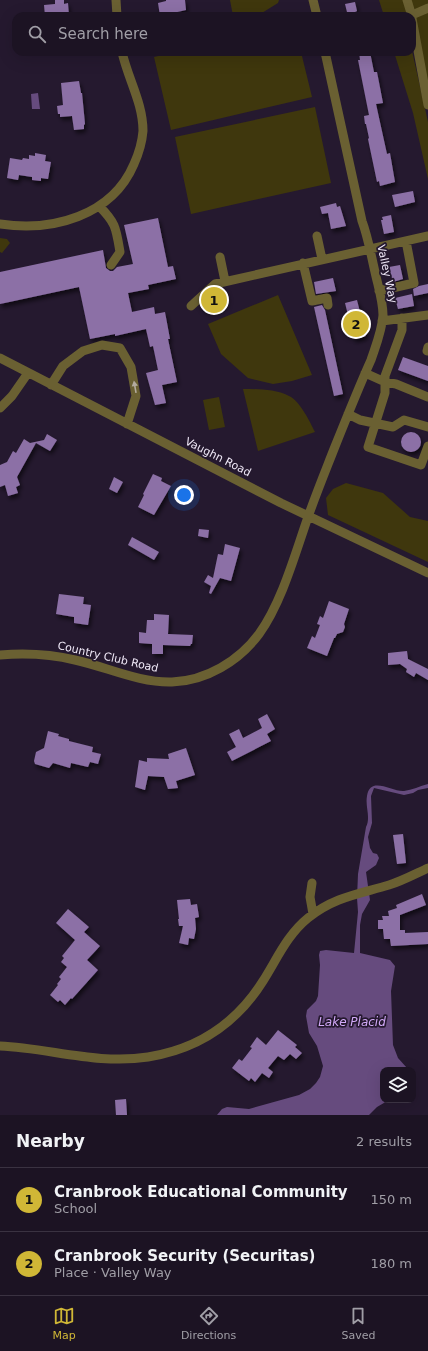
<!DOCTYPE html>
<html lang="en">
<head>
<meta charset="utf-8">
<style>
  :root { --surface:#1c1323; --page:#292030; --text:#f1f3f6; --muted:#a09ea6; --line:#3a3241; --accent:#d0b736 }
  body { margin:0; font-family:"DejaVu Sans",sans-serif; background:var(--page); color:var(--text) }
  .controls { position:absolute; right:12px; bottom:12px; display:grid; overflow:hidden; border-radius:8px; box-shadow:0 4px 16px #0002 }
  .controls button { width:36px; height:36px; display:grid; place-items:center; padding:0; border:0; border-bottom:1px solid var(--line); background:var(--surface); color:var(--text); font:20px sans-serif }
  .you { position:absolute; left:184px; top:495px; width:14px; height:14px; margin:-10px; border:3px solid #fff; border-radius:50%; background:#1a73e8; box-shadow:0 0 0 6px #1a73e833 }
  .badge { display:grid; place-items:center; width:26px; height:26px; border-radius:50%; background:var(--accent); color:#111; font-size:13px; font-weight:700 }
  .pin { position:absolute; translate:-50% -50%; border:2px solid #fff; box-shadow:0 1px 4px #0006 }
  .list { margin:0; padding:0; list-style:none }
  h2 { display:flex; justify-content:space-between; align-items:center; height:52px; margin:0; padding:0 16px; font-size:17px }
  h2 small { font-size:13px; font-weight:400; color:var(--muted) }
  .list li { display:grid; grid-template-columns:26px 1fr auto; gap:12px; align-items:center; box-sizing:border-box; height:64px; padding:0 16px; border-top:1px solid var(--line) }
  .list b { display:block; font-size:15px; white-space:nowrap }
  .list p { margin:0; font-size:13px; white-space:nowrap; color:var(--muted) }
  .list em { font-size:13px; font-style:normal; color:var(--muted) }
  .icon { flex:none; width:22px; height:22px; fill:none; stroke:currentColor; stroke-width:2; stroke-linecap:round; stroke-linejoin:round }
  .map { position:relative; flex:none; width:428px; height:1115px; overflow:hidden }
  .search { position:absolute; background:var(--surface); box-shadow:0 4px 16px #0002; left:12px; right:12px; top:12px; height:44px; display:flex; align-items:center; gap:10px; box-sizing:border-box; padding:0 14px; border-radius:12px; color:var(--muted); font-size:15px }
  .sheet { height:180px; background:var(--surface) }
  nav { display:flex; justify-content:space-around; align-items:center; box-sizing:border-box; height:56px; border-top:1px solid var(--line); background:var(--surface); font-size:11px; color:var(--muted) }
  nav a { display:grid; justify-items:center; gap:2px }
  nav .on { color:var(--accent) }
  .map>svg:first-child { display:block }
</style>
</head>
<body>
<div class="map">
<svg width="428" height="1115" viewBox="0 0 428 1115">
  <defs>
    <filter id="shadow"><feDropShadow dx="2" dy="3.5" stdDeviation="2" flood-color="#0009"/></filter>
  </defs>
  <rect width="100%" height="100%" fill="#25192f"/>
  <path fill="#3f370d" d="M230 0H279L278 3 257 16H233Z
    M379 0H428V82H426L414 8 407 16H384Z
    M412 51 428 122V179L413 113 394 52Z
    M176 52H301L312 97 171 130 154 57Z
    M315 107 331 183 191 214 175 137Z
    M0 238 7 239 10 243 2 253 0 252Z
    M278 295 312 375 292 381 273 384 248 378 221 354 208 324Z
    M243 389C258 389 275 389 289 396 300 401 310 422 315 432L258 451Z
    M219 397 225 427 209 430 203 400Z
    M346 483 383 493 410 517 428 521V562L328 515 326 498 333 489Z"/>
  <path fill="#664b7e" d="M38 93 40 109H32L31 94Z
    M428 784V788L418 790 413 793 404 795 374 788 371 796 372 823 368 837 370 848 373 853 377 854 379 858 376 865 366 872 370 900 362 914 360 925V953L390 960 395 966 391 991 393 1045 398 1058 407 1068 406 1070H383V1100H389L377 1107 369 1115H217L222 1109 227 1107 249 1109 299 1095 310 1089 316 1083 320 1077 323 1066 317 1046 309 1033 306 1016 307 1010 316 1001 318 996 320 965 319 955 320 951 326 950 354 953 358 912 357 898 358 874 366 827C371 817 365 807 367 796 370 775 392 792 404 791 412 790 420 786 428 784Z"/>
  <path fill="#8c70a6" filter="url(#shadow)" d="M55 0H64V4L68 3 69 16H45L44 5 55 4Z
    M166 0H185L186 10 160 16 158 3 166 1Z
    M355 2 357 11 355 12V16H348L345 4Z
    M359 52H370L374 72H377L383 103 376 104 387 154 390 153 395 182 380 186 379 181 377 182 368 139 369 138 366 124H365L364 116 369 115 358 60H360Z
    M79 81 81 93H82L85 124 84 125V129L74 130 72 116 60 117V114H58L57 106 63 105 61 83Z
    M35 153 46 155 45 161 51 162 48 179 41 178V181L32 180V177L19 175 18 180 7 178 10 158 22 160 23 158 29 159V155L35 156Z
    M413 191 415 202 395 207 392 195Z
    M336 203 337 207 340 206 346 226 331 229 328 213 322 214 320 207Z
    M391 215 394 232 384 234 381 220H383L382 217Z
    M158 218 168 267 173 266 176 279 148 285 149 289 128 293 132 312 154 307 155 314 165 312 170 339H168L177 382 162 385 166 403 155 405 146 373 158 370 153 346 150 347 146 329 115 336V334L90 339 79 287 0 304V272L103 250 106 268 110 271H113L117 267 133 264 124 225Z
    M400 265 403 279 393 282 389 267Z
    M333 278 336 291 316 294 314 282Z
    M428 284V293L414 296 413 289 419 286Z
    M412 294 414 306 398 309 395 298Z
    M357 300 366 336 354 339 345 303Z
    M322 305 325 310 343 394 334 396 314 307Z
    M403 357 428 366V381L398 370Z
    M401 442a10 10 0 1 1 20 0a10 10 0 1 1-20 0Z
    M47 434 57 440 50 451 36 443 17 477 20 485 16 487 18 493 8 496 5 485 0 487V465L7 462 13 451 16 453 24 439 30 443 44 440Z
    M153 474 162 478 161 481 171 486 154 515 138 507 144 495 143 494Z
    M114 477 123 482 117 493 109 489Z
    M199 529 209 530 208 538 198 536Z
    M132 537 159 552 154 560 128 545Z
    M225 544 240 548 231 581 220 578 211 594 209 593 211 586 204 582 208 575 213 578 218 554 223 555Z
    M59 594 84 597 83 604 91 605 88 625 74 623V617L56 614Z
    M329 601 349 609 344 624 345 627 343 632 337 634 335 638H334L327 656 307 648 312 636 315 638 320 625 317 624 320 616 323 618Z
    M154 614 169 615 168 634 193 635 192 644H191L190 646 163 645V654H152V644L139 643V632L146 633 147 620H154Z
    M407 651 408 659 428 669V680L416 673 414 677 406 672 407 669 400 664 388 665V653Z
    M267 714 275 729 267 734 271 741 232 761 227 752 236 747 229 734 239 729 243 738 262 728 258 719Z
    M48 731 59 734 58 736 69 739V741L93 747 92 752 101 754 98 764 90 762 88 767 71 763 70 768 53 763 49 768 35 764 34 761 36 752 44 748Z
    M186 748 195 775 176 781 178 788 168 789 164 777 148 776 145 790 135 787 139 760 147 762V758L169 759 168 754Z
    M403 834 406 863 397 864 393 835Z
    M422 894 426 905 400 915V930H405V933L428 932V944L391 946 390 939H384L383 929H378V920H383L382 916H389L388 911 397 908 396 905Z
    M190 899 191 905 197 904 199 917 195 918 196 929 194 939 189 938 188 945 179 943 183 926H179L178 919H179L177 900Z
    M68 909 89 927 84 932 100 946 87 960 98 970 72 999 71 998 65 1005 60 1000 58 1002 50 995 58 985 57 984 61 979 59 977 67 967 61 962 64 958 62 956 75 940 56 923Z
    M278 1030 297 1045 295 1047 302 1053 296 1059 290 1054 284 1060 278 1056 268 1068 273 1072 269 1078 262 1073 255 1082 251 1078 249 1081 232 1068 239 1059 242 1061 252 1048 250 1047 257 1037 266 1045Z
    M126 1099 127 1115H116L115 1100Z"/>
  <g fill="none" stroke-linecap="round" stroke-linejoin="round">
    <path stroke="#6a6032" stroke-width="9" d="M116 0 117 16
      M313 0 317 16
      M407 0 411 13 428 105
      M412 15 428 8
      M99 206C116 223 116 228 120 252L111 265
      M0 224C52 232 112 216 134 164 139 153 142 143 143 131 143 103 128 79 122 52
      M317 236 322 259
      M220 257 225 281
      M303 263 312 301 327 298 328 305
      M379 291 414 283 406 241
      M191 306 215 284 428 236
      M402 318V330L385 376V393L368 447 421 465 428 446
      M382 321 428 315
      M427 351 428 347
      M0 358 281 503 428 573
      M365 373 385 382 396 384 428 397
      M51 385 63 366 83 351 102 345 120 348 131 367 136 396 127 424
      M0 408 12 396 28 373
      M348 414 360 420 393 427 404 420 428 427
      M0 655C25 653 50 654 75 660 107 667 139 683 172 682 206 681 239 661 259 634 282 602 295 554 308 517 316 494 325 472 334 449 346 419 358 389 371 360 376 345 382 331 383 315 383 301 378 286 375 272 371 255 368 237 362 221L325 52
      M312 883 310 897 313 914
      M0 1046C49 1048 98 1065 148 1057 198 1049 236 1024 263 981 277 959 287 935 308 918 334 897 359 894 389 885 402 881 415 874 428 868"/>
  </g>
  <defs><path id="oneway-solid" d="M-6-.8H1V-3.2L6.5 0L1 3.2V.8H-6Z"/></defs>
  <use fill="#b3ab9e" href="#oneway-solid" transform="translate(135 387) rotate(-100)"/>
  <g text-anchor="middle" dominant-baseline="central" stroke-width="3.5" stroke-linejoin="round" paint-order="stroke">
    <g font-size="11" fill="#efe8f7" stroke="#25192f">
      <text transform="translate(387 274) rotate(78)">Valley Way</text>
      <text transform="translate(218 457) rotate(27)">Vaughn Road</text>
      <text transform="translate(108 657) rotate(13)">Country Club Road</text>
    </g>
    <g font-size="12" font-style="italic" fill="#d3aaf9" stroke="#25192f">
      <text x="352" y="1022">Lake Placid</text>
    </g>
  </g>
</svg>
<div class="controls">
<button><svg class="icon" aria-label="layers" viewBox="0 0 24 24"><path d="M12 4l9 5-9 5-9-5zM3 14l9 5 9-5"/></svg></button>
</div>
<div class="you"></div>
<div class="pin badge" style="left:214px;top:300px">1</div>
<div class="pin badge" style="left:356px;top:324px">2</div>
<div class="search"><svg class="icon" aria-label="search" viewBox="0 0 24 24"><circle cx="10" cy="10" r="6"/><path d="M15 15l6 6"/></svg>Search here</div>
</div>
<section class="sheet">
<h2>Nearby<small>2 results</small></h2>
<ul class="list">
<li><span class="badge">1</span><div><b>Cranbrook Educational Community</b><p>School</p></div><em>150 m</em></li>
<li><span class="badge">2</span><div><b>Cranbrook Security (Securitas)</b><p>Place · Valley Way</p></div><em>180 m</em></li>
</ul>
</section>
<nav>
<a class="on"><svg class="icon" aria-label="map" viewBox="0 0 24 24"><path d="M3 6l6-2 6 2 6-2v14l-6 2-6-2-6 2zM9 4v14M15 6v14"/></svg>Map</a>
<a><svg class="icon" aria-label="directions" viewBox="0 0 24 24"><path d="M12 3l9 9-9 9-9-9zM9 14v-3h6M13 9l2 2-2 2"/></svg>Directions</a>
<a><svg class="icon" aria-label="saved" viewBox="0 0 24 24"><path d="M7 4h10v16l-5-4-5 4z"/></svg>Saved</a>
</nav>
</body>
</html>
